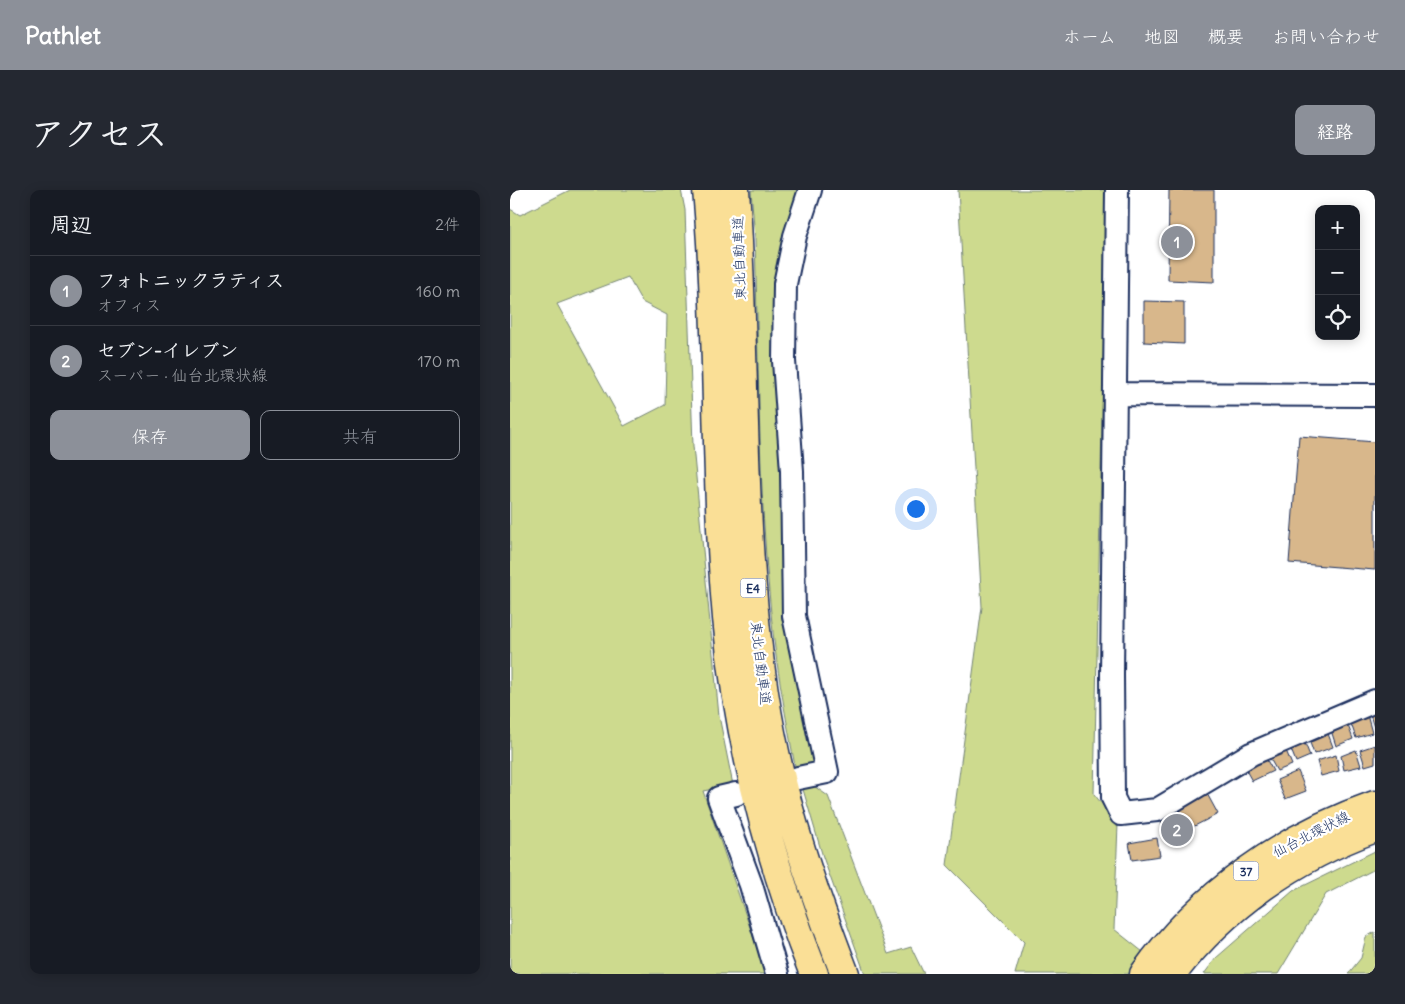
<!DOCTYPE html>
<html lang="ja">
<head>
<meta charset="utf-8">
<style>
  :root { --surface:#171b24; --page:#242831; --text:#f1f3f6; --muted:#9ea1a6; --line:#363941; --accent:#8c9099 }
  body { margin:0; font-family:Delius,"Klee One",sans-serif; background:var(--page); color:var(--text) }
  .controls { position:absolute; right:15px; top:15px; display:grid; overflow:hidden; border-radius:10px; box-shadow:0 2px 12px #0003 }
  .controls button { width:45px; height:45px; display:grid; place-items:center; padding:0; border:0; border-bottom:1px solid var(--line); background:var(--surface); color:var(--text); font:25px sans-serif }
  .you { position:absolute; left:405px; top:318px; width:18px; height:18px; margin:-12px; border:4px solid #fff; border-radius:50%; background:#1a73e8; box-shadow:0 0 0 8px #1a73e833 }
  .badge { display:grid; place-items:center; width:32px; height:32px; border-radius:50%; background:var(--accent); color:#fff; font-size:16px; font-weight:700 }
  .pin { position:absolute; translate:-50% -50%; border:2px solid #fff; box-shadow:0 1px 5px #0006 }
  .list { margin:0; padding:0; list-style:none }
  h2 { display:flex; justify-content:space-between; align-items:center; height:65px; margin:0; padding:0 20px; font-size:21px }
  h2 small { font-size:16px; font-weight:400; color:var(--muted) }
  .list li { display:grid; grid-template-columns:32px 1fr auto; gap:15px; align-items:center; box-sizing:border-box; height:70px; padding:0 20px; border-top:1px solid var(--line) }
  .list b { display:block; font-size:19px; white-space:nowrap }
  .list p { margin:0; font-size:16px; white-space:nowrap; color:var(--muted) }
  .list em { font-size:16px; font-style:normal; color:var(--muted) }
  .actions { display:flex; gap:10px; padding:15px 20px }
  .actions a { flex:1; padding:11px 0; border:1px solid var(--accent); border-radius:10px; text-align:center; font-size:18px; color:var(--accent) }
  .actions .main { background:var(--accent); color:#fff }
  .icon { flex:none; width:28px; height:28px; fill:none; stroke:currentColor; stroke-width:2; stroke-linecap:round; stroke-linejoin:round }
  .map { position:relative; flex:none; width:865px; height:784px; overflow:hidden; border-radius:10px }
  header { display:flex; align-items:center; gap:30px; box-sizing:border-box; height:70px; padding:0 25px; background:var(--accent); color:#fff }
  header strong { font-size:24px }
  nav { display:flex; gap:28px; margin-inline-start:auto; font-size:18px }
  .intro { display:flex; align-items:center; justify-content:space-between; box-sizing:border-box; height:120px; padding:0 30px }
  h1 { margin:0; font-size:35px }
  .button { padding:12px 22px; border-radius:10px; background:var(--accent); color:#fff; font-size:18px; font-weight:700 }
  main { display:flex; gap:30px; padding:0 30px }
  aside { flex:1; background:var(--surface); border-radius:10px; box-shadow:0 2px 12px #0003 }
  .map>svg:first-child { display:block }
</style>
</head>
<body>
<header>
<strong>Pathlet</strong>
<nav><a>ホーム</a><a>地図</a><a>概要</a><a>お問い合わせ</a></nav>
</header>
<div class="intro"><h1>アクセス</h1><a class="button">経路</a></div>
<main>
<aside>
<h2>周辺<small>2件</small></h2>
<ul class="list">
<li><span class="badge">1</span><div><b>フォトニックラティス</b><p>オフィス</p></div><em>160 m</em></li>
<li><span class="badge">2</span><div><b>セブン-イレブン</b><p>スーパー · 仙台北環状線</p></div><em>170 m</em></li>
</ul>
<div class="actions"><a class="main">保存</a><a>共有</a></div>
</aside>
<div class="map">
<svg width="865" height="784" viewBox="0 0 865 784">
  <rect width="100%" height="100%" fill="#fff"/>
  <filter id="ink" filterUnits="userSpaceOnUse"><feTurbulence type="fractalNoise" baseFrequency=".02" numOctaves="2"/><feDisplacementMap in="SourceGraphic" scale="10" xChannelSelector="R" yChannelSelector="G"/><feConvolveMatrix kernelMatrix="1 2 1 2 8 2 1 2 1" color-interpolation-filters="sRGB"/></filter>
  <g filter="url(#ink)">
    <path fill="#cdda8e" stroke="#748476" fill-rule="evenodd" d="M60 0H171L175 20 183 256 209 526 223 595 193 601 256 784H0V19L10 25ZM118 87 132 112 157 125 155 215 114 236 47 114Z
      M241 0H293L285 26 275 253 308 566 304 578 286 581C276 529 266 476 261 423 248 299 249 173 245 48Z
      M448 0H597L584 604 608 634 604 739 633 762 619 784H505L514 752 437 675 472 417Z
      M301 594 318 606 378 764 401 757 414 784H355L313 667 292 596Z
      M865 661V679L816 704 768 784H694L706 768 783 701Z
      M865 742V784H838L851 768 856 747Z"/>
    <path fill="#d8b78b" stroke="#1b2f5e" d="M659 0H704V92L658 90Z
      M634 111 674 112V154L634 152Z
      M789 246 865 252V380L779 373Z
      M865 520V537L864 538 859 521Z
      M856 521 862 543 846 548 839 528Z
      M836 530 843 549 826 556 820 537Z
      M817 541 823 557 804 564 798 547Z
      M793 548 800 566 786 572 778 552Z
      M865 555V573L855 576 850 560Z
      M775 558 782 575 767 581 758 565Z
      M846 560 851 576 834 580 831 566Z
      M754 565 763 581 742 591 733 575Z
      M826 565 829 581 811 586 807 571Z
      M788 581 796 601 775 609 767 590Z
      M695 600 708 624 659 649 648 626Z
      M647 648 650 666 622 670 619 653Z"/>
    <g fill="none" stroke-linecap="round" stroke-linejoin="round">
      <g stroke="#1b2f5e" stroke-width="26">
        <path id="minor" d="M607 0 602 485 603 608 611 624 647 620 741 564 865 511
          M605 204 865 205
          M288 588 317 582 284 426 282 281 274 171 275 94 285 46 300 0
          M226 604 209 608 241 695 267 784"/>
      </g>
      <g stroke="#1b2f5e" stroke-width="31">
        <path id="major" d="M634 784C691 704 773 647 865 615
          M662 784C714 716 785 667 865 638"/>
      </g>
      <g stroke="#1b2f5e" stroke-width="31">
        <path id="highway" d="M197 0C210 142 204 285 217 428 228 551 259 669 304 784
          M225 0C238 181 227 365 261 543 277 626 305 706 335 784"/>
      </g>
      <use href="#minor" stroke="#fff" stroke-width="22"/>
      <use href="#major" stroke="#fadf96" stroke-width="28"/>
      <use href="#highway" stroke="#fadf96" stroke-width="28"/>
    </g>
  </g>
  <g text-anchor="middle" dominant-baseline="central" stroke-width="4.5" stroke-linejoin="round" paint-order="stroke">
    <g fill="#fff" stroke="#5f6d8e" stroke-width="1">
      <rect x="230.5" y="388.5" width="25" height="19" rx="4"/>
      <rect x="723.5" y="671.5" width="25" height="19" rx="4"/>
    </g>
    <g font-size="12" font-weight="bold" fill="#1b2f5e">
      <text x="243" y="398">E4</text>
      <text x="736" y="681">37</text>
    </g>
    <g font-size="14" fill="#1b2f5e" stroke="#fff">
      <text transform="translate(229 68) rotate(-92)">東北自動車道</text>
      <text transform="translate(251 473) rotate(83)">東北自動車道</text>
      <text transform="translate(801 644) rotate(-27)">仙台北環状線</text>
    </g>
  </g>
</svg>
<div class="controls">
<button>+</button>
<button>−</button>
<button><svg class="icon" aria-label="locate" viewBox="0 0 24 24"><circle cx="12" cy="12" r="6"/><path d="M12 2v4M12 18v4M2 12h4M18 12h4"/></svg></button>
</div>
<div class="you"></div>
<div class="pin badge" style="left:667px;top:52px">1</div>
<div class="pin badge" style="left:667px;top:640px">2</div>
</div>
</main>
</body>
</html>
